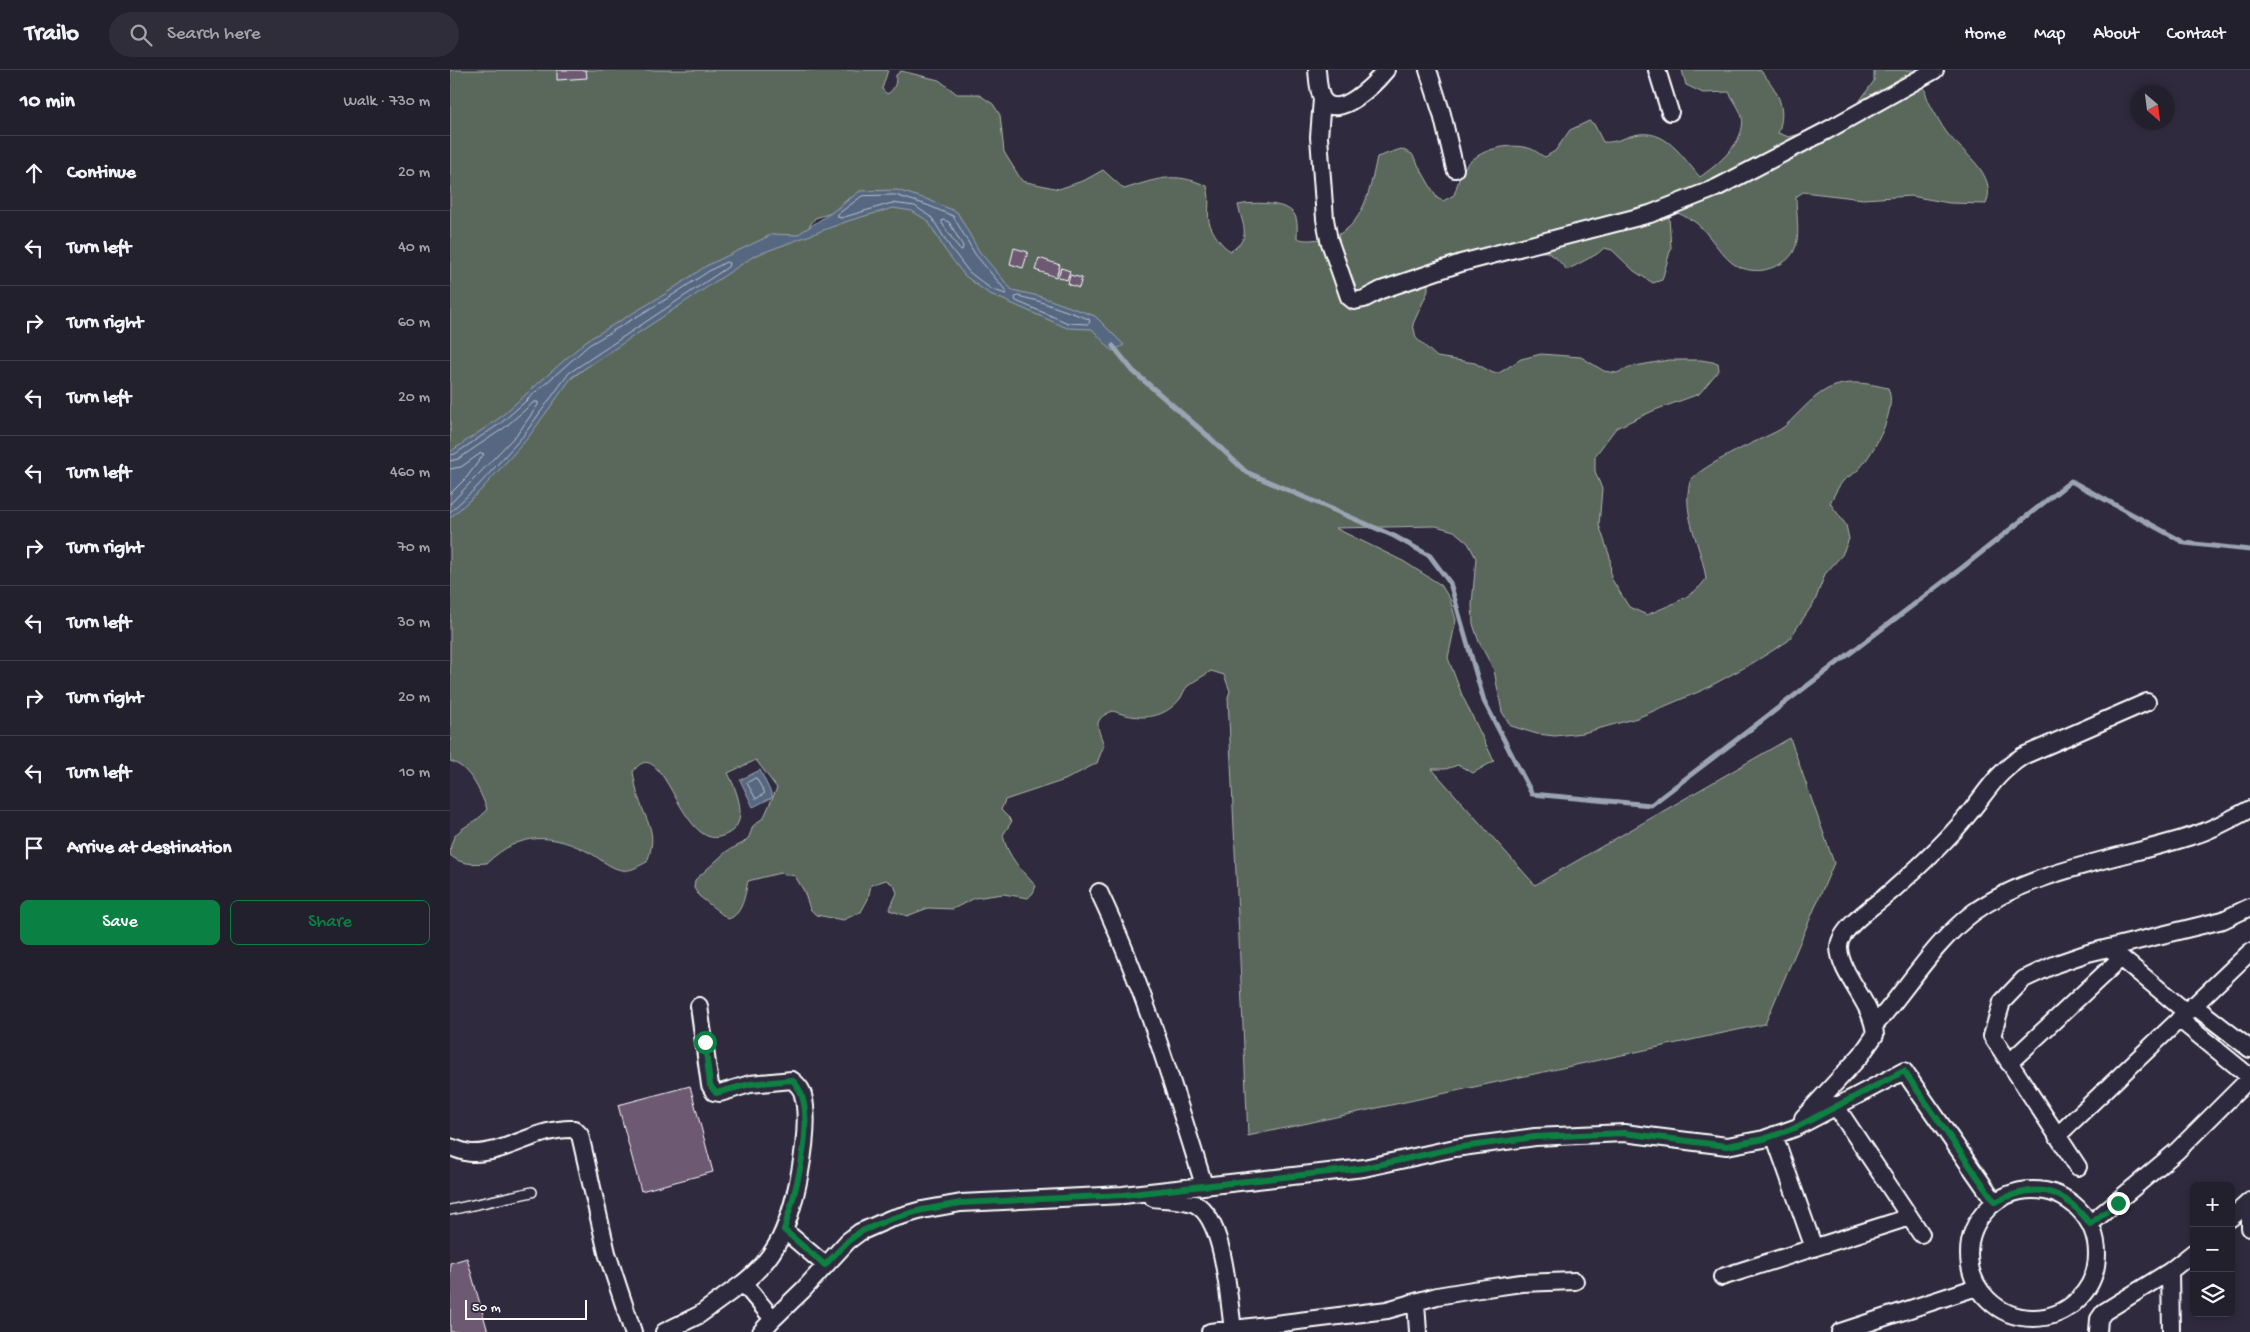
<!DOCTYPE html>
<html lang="en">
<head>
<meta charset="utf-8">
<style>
  :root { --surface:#23202e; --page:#2f2d3a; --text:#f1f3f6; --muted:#a3a3aa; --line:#403e4a; --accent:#0b8043 }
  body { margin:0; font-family:"Gochi Hand",sans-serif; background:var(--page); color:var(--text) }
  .controls { position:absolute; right:15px; bottom:15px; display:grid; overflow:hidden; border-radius:8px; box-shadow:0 2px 8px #0003 }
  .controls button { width:45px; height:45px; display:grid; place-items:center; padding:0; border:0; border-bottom:1px solid var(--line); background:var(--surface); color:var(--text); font:25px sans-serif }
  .compass { position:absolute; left:1680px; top:15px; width:45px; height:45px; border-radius:50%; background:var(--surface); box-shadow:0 2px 8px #0003; rotate:152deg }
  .scale { position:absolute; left:15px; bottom:12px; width:122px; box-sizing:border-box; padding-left:5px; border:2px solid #fff; border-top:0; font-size:14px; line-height:18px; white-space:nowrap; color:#fff; -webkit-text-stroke:4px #2f2a3d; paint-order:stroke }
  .stop { position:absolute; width:15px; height:15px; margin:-11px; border:4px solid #0b8043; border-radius:50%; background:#fff }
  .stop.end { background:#0b8043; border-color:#fff; box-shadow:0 1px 5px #0008 }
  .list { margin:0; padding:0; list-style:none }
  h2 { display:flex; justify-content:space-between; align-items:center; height:65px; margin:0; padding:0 20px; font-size:21px }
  h2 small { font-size:16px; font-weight:400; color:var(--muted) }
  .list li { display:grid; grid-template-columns:32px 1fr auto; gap:15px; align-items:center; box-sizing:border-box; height:75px; padding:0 20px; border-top:1px solid var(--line) }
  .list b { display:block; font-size:19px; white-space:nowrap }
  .list em { font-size:16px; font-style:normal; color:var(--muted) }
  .actions { display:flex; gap:10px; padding:15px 20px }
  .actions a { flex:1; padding:11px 0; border:1px solid var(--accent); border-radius:8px; text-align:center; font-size:18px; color:var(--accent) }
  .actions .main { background:var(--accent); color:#fff }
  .icon { flex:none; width:28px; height:28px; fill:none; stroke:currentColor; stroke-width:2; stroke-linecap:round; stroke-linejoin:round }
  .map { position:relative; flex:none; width:1800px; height:1262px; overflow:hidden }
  header { display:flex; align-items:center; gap:30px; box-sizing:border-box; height:70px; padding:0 25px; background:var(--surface); border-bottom:1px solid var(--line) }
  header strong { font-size:24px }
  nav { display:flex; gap:28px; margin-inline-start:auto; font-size:18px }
  .search { width:350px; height:45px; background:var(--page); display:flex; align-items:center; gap:12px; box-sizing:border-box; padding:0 18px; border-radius:28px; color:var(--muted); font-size:19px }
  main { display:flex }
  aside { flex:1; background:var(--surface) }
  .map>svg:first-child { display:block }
</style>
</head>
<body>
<header>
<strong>Trailo</strong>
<div class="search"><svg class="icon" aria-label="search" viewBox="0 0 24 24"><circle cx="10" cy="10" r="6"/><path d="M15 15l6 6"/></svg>Search here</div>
<nav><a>Home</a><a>Map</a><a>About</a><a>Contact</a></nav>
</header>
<main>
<aside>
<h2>10 min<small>Walk · 730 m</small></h2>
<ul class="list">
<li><svg class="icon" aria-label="ahead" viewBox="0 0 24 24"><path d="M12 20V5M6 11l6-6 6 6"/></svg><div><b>Continue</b></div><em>20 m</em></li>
<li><svg class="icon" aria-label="left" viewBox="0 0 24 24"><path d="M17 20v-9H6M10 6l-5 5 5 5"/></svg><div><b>Turn left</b></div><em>40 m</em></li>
<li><svg class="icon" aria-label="right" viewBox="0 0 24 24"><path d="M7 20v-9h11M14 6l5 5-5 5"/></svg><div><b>Turn right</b></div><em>60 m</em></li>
<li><svg class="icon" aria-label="left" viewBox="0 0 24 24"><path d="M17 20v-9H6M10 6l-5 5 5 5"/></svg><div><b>Turn left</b></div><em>20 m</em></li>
<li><svg class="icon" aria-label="left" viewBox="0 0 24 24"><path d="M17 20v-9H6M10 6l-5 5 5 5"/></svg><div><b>Turn left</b></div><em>460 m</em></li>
<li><svg class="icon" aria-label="right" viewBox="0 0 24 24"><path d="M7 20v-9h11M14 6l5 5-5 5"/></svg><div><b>Turn right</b></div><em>70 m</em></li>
<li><svg class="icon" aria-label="left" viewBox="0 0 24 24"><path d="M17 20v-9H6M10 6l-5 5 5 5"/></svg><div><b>Turn left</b></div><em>30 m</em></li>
<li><svg class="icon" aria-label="right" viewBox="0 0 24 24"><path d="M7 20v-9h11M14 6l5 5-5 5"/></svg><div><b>Turn right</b></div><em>20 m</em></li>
<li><svg class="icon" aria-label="left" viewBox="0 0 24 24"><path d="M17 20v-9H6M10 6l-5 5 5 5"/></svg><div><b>Turn left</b></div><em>10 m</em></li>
<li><svg class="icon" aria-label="arrive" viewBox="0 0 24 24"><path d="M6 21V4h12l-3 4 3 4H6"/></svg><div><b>Arrive at destination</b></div></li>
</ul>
<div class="actions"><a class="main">Save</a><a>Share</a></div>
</aside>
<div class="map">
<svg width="1800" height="1262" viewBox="0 0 1800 1262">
  <rect width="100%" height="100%" fill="#2f2a3d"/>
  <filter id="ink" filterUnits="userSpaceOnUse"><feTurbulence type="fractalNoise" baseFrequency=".02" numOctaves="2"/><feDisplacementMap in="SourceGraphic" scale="10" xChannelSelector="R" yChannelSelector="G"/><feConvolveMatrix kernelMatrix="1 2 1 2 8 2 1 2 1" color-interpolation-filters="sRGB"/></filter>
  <g filter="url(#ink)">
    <path fill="#5a675c" stroke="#acb3ae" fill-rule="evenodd" d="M0 0H438L432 19 437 24C445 19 446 14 446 5L451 1 489 10 507 24H528L543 34 550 45 554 82 572 111 609 119 635 110 653 100 674 119C707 109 723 101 757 116 761 130 757 141 759 152 762 162 772 177 781 181 802 167 793 157 788 135 801 132 842 131 846 148 848 154 847 162 847 168 854 171 862 170 870 169 912 167 920 120 927 87L951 79 962 84 987 128 993 131 1004 125C1007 118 1008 109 1012 102 1023 81 1055 72 1078 78 1084 79 1089 84 1095 87L1105 81 1120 60 1139 51 1144 54 1153 72C1165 73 1173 68 1184 65 1216 57 1232 87 1250 107 1267 95 1297 71 1292 47 1290 39 1283 30 1279 22L1253 23 1236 15 1232 0H1310C1327 19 1338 38 1328 63L1339 67 1361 61 1406 36 1424 11V0H1468C1475 12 1474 24 1481 36 1486 45 1491 55 1497 63 1513 83 1548 104 1536 134L1499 133 1461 126 1413 129 1353 122 1346 127C1347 163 1357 190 1314 200 1303 202 1289 199 1281 192 1268 181 1259 163 1245 152 1240 149 1234 146 1228 143L1219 147 1221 178 1212 210 1203 213 1184 201 1162 180 1154 178 1147 184 1117 200 1106 188 1097 182 1060 181 978 207V221L963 254 966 268 987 287 1025 293 1043 303H1049L1071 289 1091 284 1131 287 1154 301 1167 303 1179 297 1219 290H1251L1268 293 1269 300 1249 324 1205 340 1166 358 1145 386V401L1152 419 1149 455 1160 487 1161 508 1179 537 1197 545C1216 536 1244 528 1256 509 1252 477 1231 445 1240 412 1244 400 1300 374 1315 367 1321 364 1329 361 1335 356 1350 343 1365 322 1385 316 1403 310 1420 314 1438 318 1448 339 1424 382 1410 398 1406 403 1399 406 1394 410 1388 416 1384 426 1380 433L1396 455 1399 469 1392 485 1375 504 1365 531 1338 571 1301 594 1253 620 1187 648 1133 663 1105 666 1087 664 1061 656 1052 642 1044 600 1029 572 1023 554 1022 535 1026 488 1018 473 1004 461 986 456 885 458 953 491 991 515 1000 529 1006 550 998 588 1012 625 1044 691 1023 703 1008 695 996 699H982L1085 815 1340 668 1384 793 1315 954 798 1066 778 627 780 621 774 605 761 601C754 606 745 610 738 616 734 619 733 625 730 629 712 651 687 650 663 641 641 649 648 658 654 675L647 693 615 710 555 730 551 740 562 751 553 765C557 786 572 801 586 816L583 823 578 828 553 824 525 828 503 839 478 838 457 846 439 840 447 823 444 815 436 810 421 815 418 829 411 842 393 850 366 845 360 839 354 821 345 806 330 803 298 811C295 824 293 845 278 849L249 826 244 818 245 810 277 781 293 773 299 767 303 756 314 747 327 718 306 690 278 703C289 725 302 759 269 767 230 776 212 659 183 702 185 711 186 721 189 729 198 756 208 762 197 792 190 795 181 802 172 800 162 799 150 789 142 784 103 763 70 761 37 793 23 794 11 795 0 785 0 754 24 759 37 739 30 721 20 697 0 691V432L103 322 265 202 0 394ZM399 128 416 132 354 164 365 148 382 143Z"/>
    <path fill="#566781" stroke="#9aa4b3" d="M447 120 479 130 507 142 529 181 562 220 589 226 645 246 674 275 662 281 642 259 617 258 538 223 515 206 495 180 478 151 462 141 443 138 398 151 304 186 122 307 77 369 31 420 0 448V382L48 349 136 271 215 224 256 196 323 164 347 165 381 143 410 121Z
      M310 700 323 727 303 737 290 710Z"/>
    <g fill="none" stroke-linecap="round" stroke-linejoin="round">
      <path stroke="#bbc2cd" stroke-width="1" d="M445 125 477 135 503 146 525 184 556 221V224L541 219 519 202 500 177 482 148 465 136 442 133 391 148 388 147V144L412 126Z
        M493 150 499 152 513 176 512 180 509 179 492 153Z
        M568 226 588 231 639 249 640 252 638 254 618 253 566 231 565 228Z
        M0 385 5 384 51 353 139 275 218 228 259 201 276 192 279 193 278 197 119 303 73 366 27 417 0 442
        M0 391 8 389 54 358 84 332H88V335L69 362 0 434
        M0 399 11 397 31 383 34 384 17 407 0 424
        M306 708 315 723 306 729 297 713Z"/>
      <path stroke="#9aa4b3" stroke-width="5" d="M663 276 683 301 758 366 796 402 944 466 980 486 1000 513 1034 631 1082 724 1201 735 1513 497 1621 411 1735 473 1800 480"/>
    </g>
    <path fill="#6d5a72" stroke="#fff" d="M107 0H136L137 8 107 10Z
      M564 178 578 182 573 198 560 194Z
      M589 188 610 195 606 207 585 200Z
      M611 198 620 201 617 210 608 207Z
      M620 205 632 208 629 218 618 214Z
      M240 1016 263 1102 191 1121 168 1035Z
      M17 1188 38 1262H0V1193Z"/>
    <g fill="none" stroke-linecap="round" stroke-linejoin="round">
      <g stroke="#fff" stroke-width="12">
        <path id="lane" d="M0 1140 82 1122"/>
      </g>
      <g stroke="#fff" stroke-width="20">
        <path id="street" d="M867 0C868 9 868 20 872 28 887 54 926 12 936 0
          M978 0 992 44 1005 99
          M1207 0 1220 42
          M872 29 869 67 875 149 879 170 899 227 904 231 914 229 931 220 1011 193 1200 144 1266 118 1376 61 1485 0
          M649 822C694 916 723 1016 754 1115
          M1663 881 1736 942
          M1743 935 1800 979
          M249 936 260 1015 264 1022 270 1023 300 1014 342 1010C347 1014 352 1019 353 1025 362 1060 345 1145 326 1176 318 1190 306 1203 293 1213L323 1249 311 1262
          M1729 949 1800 1007
          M1424 956C1457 919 1484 872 1524 842 1584 799 1675 788 1745 765 1764 759 1783 748 1800 739
          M1559 993 1671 888
          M1385 1035 1471 1164
          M1353 1048 1411 985 1425 965C1423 932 1391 907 1389 878 1388 858 1430 832 1444 819 1470 796 1495 773 1517 746 1537 722 1545 704 1573 686L1697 632
          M1324 1065 1364 1178
          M1607 1066 1800 882
          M0 1077C7 1079 15 1083 22 1083 56 1084 88 1057 124 1059L130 1065 157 1183 183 1262
          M1628 1097 1542 966 1552 932 1574 909 1606 894 1638 883 1773 850 1800 837
          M1519 1184a64 64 0 1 1 128 0a64 64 0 1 1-128 0Z
          M703 1128C715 1130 733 1129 745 1134 775 1149 778 1228 783 1259
          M1800 1131V1158
          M1781 1148 1800 1131
          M1640 1154 1727 1081 1800 1008
          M334 1160 375 1195
          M1720 1201 1721 1262
          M1272 1207 1460 1147
          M966 1233 968 1262
          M323 1249 353 1220 398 1171 410 1162 440 1149 472 1140 511 1133 673 1125 914 1098 1005 1078 1085 1067 1174 1063 1277 1076 1314 1069 1345 1058 1454 1001 1545 1132
          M214 1262 249 1245 293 1213
          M760 1262 937 1240 987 1226 1023 1220 1071 1213 1125 1211
          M1390 1262 1527 1217
          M1648 1262 1649 1249 1654 1242 1720 1201 1744 1182"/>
      </g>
      <use href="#lane" stroke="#2f2a3d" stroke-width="9"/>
      <use href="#street" stroke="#2f2a3d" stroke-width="16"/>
    </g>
  </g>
  <g fill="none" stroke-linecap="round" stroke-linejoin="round" filter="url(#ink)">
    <path stroke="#0b8043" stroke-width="6" d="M255 972 260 1015 266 1023 300 1014 342 1010C372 1036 344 1127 334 1160L375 1195 398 1171 410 1162 440 1149 472 1140 511 1133 673 1125 914 1098 1005 1078 1085 1067 1174 1063 1277 1076 1314 1069 1345 1058 1454 1001 1545 1132C1587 1112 1612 1117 1640 1154L1668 1133"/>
  </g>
</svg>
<div class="controls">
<button>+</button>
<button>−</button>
<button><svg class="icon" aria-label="layers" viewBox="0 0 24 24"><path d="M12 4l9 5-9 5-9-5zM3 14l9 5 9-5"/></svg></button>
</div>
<svg class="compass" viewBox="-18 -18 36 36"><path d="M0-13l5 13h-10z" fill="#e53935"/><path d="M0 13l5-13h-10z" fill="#a3a3aa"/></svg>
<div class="scale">50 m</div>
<div class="stop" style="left:255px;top:972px"></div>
<div class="stop end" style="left:1668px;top:1133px"></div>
</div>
</main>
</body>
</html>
